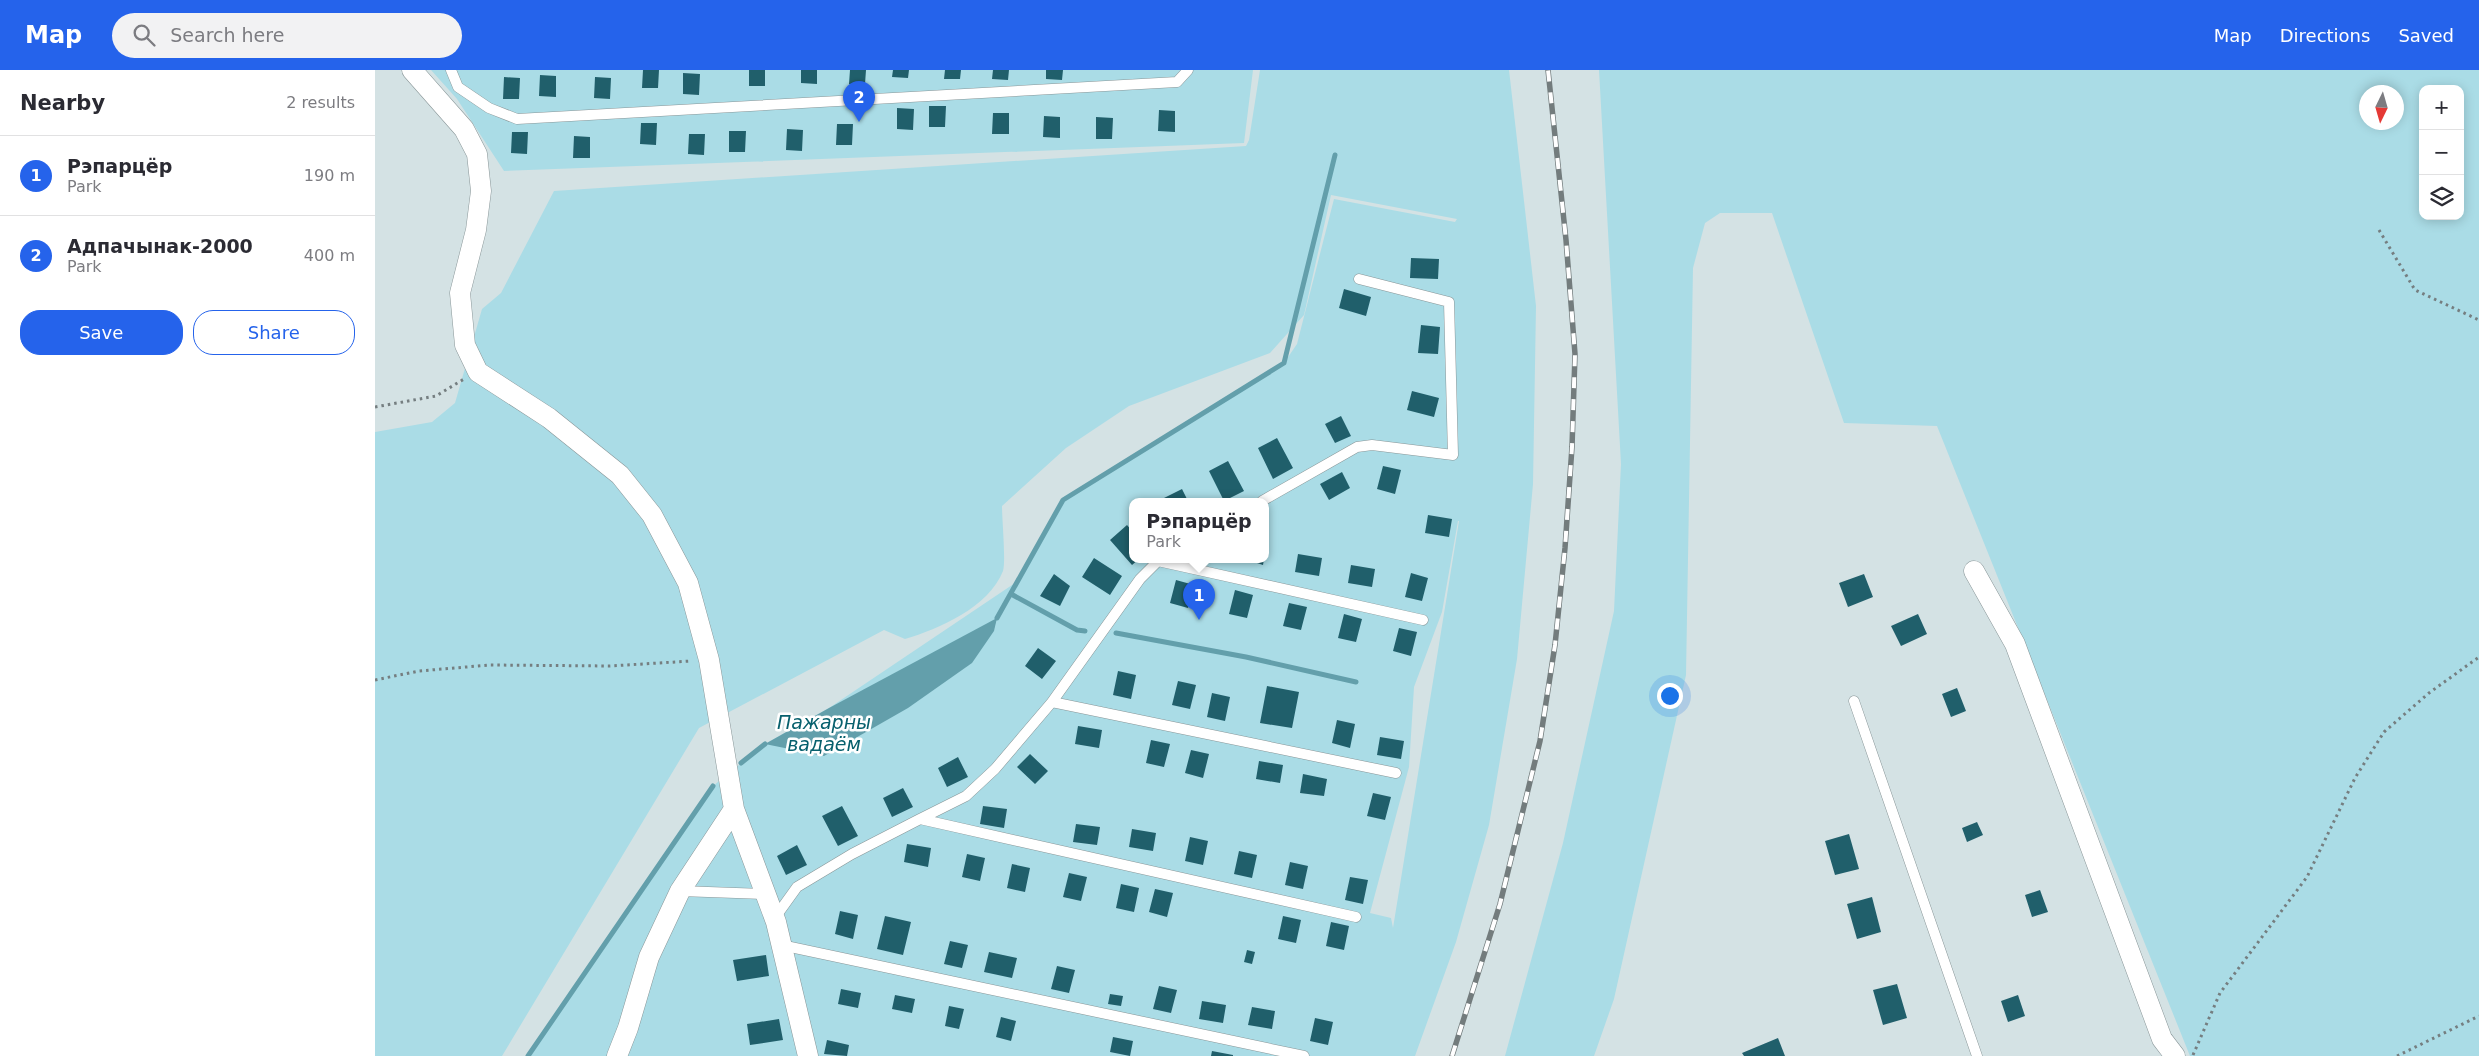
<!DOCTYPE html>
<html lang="en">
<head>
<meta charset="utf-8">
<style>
  :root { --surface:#fff; --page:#f2f2f3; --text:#2b2b33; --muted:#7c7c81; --line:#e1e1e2; --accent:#2563eb }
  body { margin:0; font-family:"DejaVu Sans",sans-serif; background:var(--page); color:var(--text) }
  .controls { position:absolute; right:15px; top:15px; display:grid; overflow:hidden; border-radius:10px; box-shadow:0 2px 12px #0003 }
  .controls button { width:45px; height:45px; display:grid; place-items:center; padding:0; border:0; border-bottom:1px solid var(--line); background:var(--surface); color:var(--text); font:25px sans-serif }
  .compass { position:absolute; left:1984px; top:15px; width:45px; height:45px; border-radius:50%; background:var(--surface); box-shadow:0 2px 12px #0003; rotate:185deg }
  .you { position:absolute; left:1294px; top:625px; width:18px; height:18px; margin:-12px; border:4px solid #fff; border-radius:50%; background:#1a73e8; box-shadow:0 0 0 8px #1a73e833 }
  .badge { display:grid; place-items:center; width:32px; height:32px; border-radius:50%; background:var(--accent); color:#fff; font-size:16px; font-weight:700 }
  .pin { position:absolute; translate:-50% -41px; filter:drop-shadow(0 1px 2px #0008) }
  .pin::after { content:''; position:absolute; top:26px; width:18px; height:15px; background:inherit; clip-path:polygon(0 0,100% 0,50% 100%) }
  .popup { position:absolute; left:754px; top:428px; width:140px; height:65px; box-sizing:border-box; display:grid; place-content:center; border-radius:10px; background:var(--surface); filter:drop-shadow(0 1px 4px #0005); font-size:16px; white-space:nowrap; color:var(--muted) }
  .popup b { font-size:19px; color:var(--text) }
  .popup::after { content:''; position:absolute; left:50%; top:100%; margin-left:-10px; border:10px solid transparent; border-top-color:var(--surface) }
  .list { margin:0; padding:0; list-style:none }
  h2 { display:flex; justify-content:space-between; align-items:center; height:65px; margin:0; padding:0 20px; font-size:21px }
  h2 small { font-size:16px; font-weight:400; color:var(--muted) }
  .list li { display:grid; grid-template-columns:32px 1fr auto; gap:15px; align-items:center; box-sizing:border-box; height:80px; padding:0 20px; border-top:1px solid var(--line) }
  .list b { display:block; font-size:19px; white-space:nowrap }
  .list p { margin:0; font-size:16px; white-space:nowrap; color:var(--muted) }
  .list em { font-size:16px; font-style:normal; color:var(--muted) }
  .actions { display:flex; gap:10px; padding:15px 20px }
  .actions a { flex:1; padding:11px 0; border:1px solid var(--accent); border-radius:20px; text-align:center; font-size:18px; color:var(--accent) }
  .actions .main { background:var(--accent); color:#fff }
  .icon { flex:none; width:28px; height:28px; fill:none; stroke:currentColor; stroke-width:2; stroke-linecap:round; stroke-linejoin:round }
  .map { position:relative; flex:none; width:2104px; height:986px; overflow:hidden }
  header { display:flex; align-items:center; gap:30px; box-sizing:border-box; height:70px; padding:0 25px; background:var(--accent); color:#fff }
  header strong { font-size:24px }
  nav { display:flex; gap:28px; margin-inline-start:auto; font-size:18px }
  .search { width:350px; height:45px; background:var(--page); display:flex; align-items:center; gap:12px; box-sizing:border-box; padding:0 18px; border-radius:28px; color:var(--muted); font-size:19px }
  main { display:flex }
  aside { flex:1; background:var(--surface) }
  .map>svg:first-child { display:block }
</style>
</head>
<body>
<header>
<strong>Map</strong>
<div class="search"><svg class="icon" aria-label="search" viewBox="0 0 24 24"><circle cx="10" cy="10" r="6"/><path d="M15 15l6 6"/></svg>Search here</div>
<nav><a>Map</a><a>Directions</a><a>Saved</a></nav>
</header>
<main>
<aside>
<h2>Nearby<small>2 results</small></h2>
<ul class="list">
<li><span class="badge">1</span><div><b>Рэпарцёр</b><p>Park</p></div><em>190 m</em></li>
<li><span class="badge">2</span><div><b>Адпачынак-2000</b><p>Park</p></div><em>400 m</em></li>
</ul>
<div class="actions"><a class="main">Save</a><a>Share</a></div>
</aside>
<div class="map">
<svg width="2104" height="986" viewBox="0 0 2104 986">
  <rect width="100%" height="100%" fill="#d4e2e4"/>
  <path fill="#aadce6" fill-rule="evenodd" d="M56 0H878L869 73 129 101 82 29Z
    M885 0H1134L1161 236 1158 414 1142 589 1114 755 1081 872 1040 986H153L338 716 390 674 454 638 643 511 688 430 909 293 922 274 959 129 1080 152 1082 149 956 125 929 245 895 283 754 336 691 378 627 436C627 450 631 491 628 501 614 537 564 559 530 569L509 560 324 658 127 986H0V362L57 352 80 333 107 239 126 223 179 121 871 76 874 70ZM758 431H890V489H758ZM1083 451H1084L1018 858 1016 848 995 843 1034 697 1039 617 1067 542Z
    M1224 0H2104V986H1815L1562 356 1469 353 1397 143H1345L1330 153 1318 198 1311 605 1239 929 1219 986H1130L1188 773 1239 541 1246 394ZM2048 19H2085V146H2048ZM1992 22H2022V52H1992Z"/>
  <path fill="#639fab" d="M622 548 619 561 597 593 533 638 449 686 390 674 454 638Z"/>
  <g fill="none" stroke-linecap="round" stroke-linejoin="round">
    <path stroke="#639fab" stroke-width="5" d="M636 524 702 560 710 561
      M622 548 688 430 909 293 960 85
      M741 563 871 587 981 612
      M366 693 390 674
      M153 986 338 716"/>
  </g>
  <path fill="#205f6b" d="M268 0H284L283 18H267Z
    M374 0H390V16H374Z
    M426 0H442V14L426 13Z
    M475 0H491L490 14H474Z
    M518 0H534L533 8 517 7Z
    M570 0H586L585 9H569Z
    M618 0H634L633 10 617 9Z
    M671 0H688L687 10 671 9Z
    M308 3 325 4 324 25 308 24Z
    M165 5 181 6V27L164 26Z
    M129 7 145 8 144 29H128Z
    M220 7 236 8 235 29 219 28Z
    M554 36H571L570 57H554Z
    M522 38 539 39 538 60 522 59Z
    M784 40 800 41V62L783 61Z
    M618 43H634V64H617Z
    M669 46 685 47V68L668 67Z
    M721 47 738 48 737 69H721Z
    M266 53H282L281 75 265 74Z
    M462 54H478L477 75H461Z
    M412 59 428 60 427 81 411 80Z
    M354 61H371L370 82H354Z
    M137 62H153L152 84 136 83Z
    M314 64H330L329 85 313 84Z
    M199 66 215 67V88H198Z
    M1036 188 1064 189 1063 209 1035 208Z
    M969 219 996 227 991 246 964 238Z
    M1046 255 1065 257 1063 284 1043 283Z
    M1037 321 1064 328 1059 347 1032 340Z
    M966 346 976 366 960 373 950 354Z
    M902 368 918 398 898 409 883 378Z
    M853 391 869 421 849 431 834 401Z
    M1008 396 1026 400 1020 424 1002 419Z
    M967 402 975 418 954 430 945 414Z
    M807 419 813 431H788L787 429Z
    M1053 445 1077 449 1074 467 1050 463Z
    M752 455 758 462V489H764L757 495 735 470Z
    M923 484 947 488 944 506 920 502Z
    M719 488 747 506 735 525 707 507Z
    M870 489H889L888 495Z
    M976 495 1000 499 997 517 973 513Z
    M1036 503 1053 508 1047 531 1030 527Z
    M679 504 695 516 685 536 665 526Z
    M1489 504 1498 527 1473 537 1464 513Z
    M801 510 819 515 813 538 795 533Z
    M860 520 878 525 872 548 854 544Z
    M914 533 932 537 926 560 908 556Z
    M969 544 987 549 981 572 963 568Z
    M1543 544 1552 564 1526 576 1516 556Z
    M1024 558 1042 562 1036 586 1018 581Z
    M663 578 681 591 667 609 650 596Z
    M743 601 761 605 756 629 738 625Z
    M803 611 821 615 815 639 797 635Z
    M892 616 924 622 917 658 885 653Z
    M1582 618 1591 641 1576 647 1567 624Z
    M837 623 855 627 850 651 832 647Z
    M962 650 980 654 975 678 957 673Z
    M703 656 727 660 724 678 700 674Z
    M1005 667 1029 671 1026 689 1002 685Z
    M776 670 795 674 789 697 771 693Z
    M816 680 834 684 828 708 810 703Z
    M655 684 673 701 660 714 642 697Z
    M583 687 593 707 572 717 563 698Z
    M884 691 908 695 905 713 881 709Z
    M928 704 952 709 949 726 925 723Z
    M528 718 538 737 517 747 508 728Z
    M998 723 1016 727 1010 750 992 746Z
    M467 736 483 766 463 776 447 746Z
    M608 736 632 739 629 758 605 754Z
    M1602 752 1608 765 1592 772 1587 758Z
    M701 754 725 757 722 775 698 772Z
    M757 759 781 763 778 781 754 777Z
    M1474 764 1484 799 1460 805 1450 771Z
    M815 767 833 771 828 795 810 791Z
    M532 774 556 778 553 797 529 792Z
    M422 775 432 795 411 805 402 786Z
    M864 781 882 785 877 808 859 804Z
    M592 784 610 788 605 811 587 807Z
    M915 792 933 796 928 819 910 815Z
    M637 794 655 798 650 822 632 818Z
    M694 803 712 807 706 831 688 827Z
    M975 807 993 810 988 834 970 830Z
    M746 814 764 818 759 842 741 838Z
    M780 819 798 823 792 847 774 842Z
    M1665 820 1673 842 1657 847 1650 825Z
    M1497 827 1506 862 1482 869 1472 834Z
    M465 841 483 845 478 869 460 864Z
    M510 846 536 852 528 885 502 879Z
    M908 846 926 850 921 873 903 869Z
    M956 852 974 856 969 880 951 876Z
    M575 871 593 875 587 898 569 894Z
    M872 880 880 882 877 894 869 892Z
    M614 882 642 888 637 908 609 902Z
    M391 885 394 906 362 911 358 890Z
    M682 896 700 900 694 923 676 919Z
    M1522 914 1532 948 1508 955 1498 920Z
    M784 916 802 920 796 943 778 939Z
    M466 919 486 923 483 938 463 934Z
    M735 924 748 926 746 936 733 934Z
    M520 925 540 929 537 943 517 939Z
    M1643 925 1650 946 1633 952 1626 931Z
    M827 931 851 935 848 953 824 949Z
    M574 936 589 939 584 959 570 956Z
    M877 937 900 941 897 959 873 955Z
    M626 947 641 951 636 971 621 967Z
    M940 948 958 952 953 975 935 971Z
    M404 949 408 970 375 975 372 954Z
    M738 967 758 971 755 986 735 982Z
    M1403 968 1410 986H1369L1367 983Z
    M452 970 474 975 472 986 449 984Z
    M837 981 858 985V986H836Z"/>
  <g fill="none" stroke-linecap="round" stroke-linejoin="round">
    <g stroke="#899698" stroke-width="11">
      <path id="service" d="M76 0 83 17 114 38 142 49 802 12 813 0
        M887 431 982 377 997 375 1078 385 1074 232 984 209
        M1479 631 1602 986
        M677 632 765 509 783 491 1048 550
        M545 749 591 726 620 699 677 632 1021 703
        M305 821 390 824
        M399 849 422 817 477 784 545 749 981 847
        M406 875 929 986"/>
    </g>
    <g stroke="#899698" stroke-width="21">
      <path id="minor" d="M37 0 89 59 102 84 106 121 101 160 85 223 90 275 103 302 174 348 245 405 277 445 313 513 334 590 359 739 401 852 433 986
        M1599 501 1640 574 1787 969 1800 986
        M242 986 253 958 274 887 305 821 359 739"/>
    </g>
    <path stroke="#757e80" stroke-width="3" stroke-dasharray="2.5 4" stroke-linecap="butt" d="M2004 160 2040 220 2104 250
      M0 337 61 326 89 309
      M0 610 44 601 115 595 235 596 316 591
      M1818 985 1845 923 1932 807 1980 708 2009 662 2054 623 2104 587
      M2022 986 2104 946"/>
    <use href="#service" stroke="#fff" stroke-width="10"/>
    <use href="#minor" stroke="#fff" stroke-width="20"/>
    <g stroke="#737c7d" stroke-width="5.5">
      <path id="rail" d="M1077 986 1125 834 1165 671 1180 575 1190 478 1197 377 1200 284 1191 170 1173 0"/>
    </g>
    <use href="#rail" stroke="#fff" stroke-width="4" stroke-dasharray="11" stroke-linecap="butt"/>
  </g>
  <g text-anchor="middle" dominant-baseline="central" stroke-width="5" stroke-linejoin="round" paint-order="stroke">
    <g font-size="19" font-style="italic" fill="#07606d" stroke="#fff">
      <text x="449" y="652">Пажарны<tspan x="449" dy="22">вадаём</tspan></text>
    </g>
  </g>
</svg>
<div class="controls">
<button>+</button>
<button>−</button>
<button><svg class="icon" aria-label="layers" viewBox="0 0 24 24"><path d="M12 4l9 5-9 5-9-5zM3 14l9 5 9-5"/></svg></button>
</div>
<svg class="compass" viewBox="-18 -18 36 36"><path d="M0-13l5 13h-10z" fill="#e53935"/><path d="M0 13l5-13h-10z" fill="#7c7c81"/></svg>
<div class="you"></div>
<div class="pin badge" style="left:824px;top:550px">1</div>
<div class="popup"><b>Рэпарцёр</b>Park</div>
<div class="pin badge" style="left:484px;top:52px">2</div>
</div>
</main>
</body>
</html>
